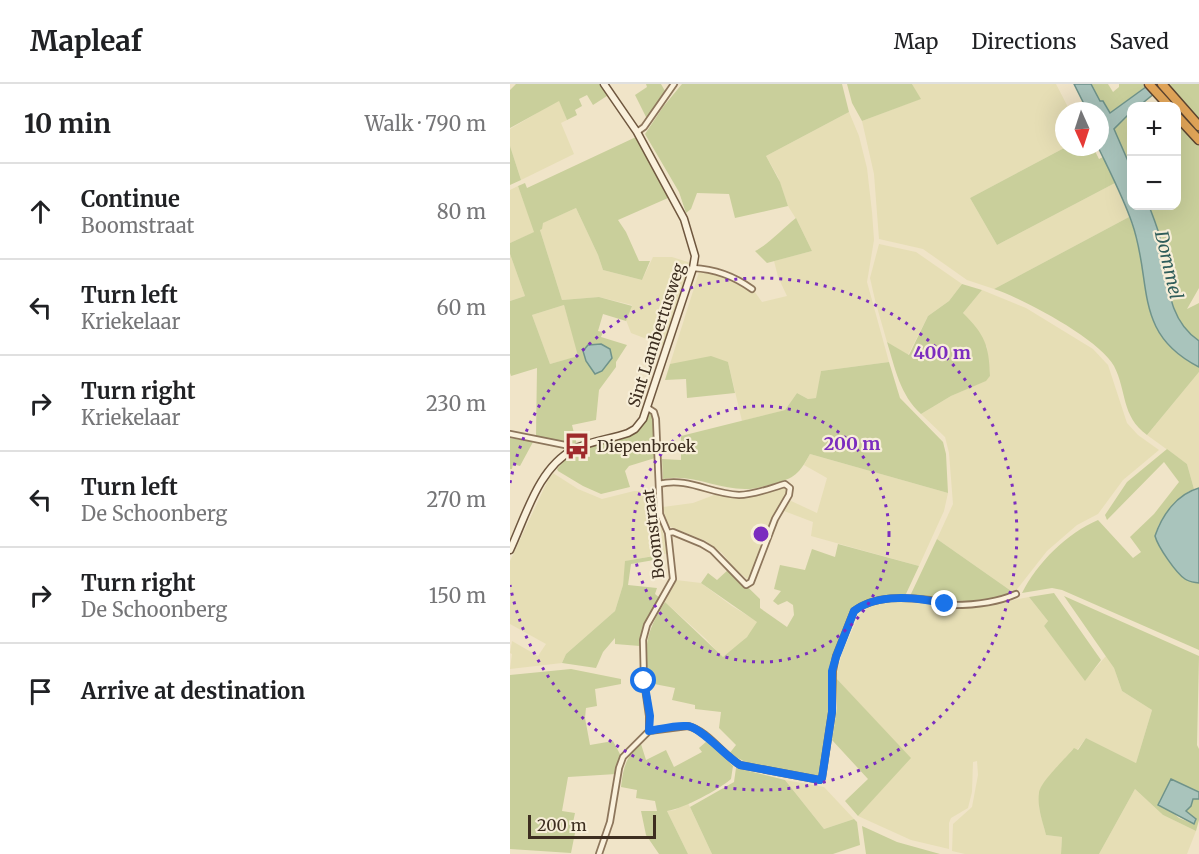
<!DOCTYPE html>
<html lang="en">
<head>
<meta charset="utf-8">
<style>
  :root { --surface:#fff; --page:#f6f6f6; --text:#202124; --muted:#757577; --line:#e0e0e0 }
  body { margin:0; font-family:Merriweather,serif; background:var(--page); color:var(--text) }
  .controls { position:absolute; right:18px; top:18px; display:grid; overflow:hidden; border-radius:12px; box-shadow:0 6px 24px #0002 }
  .controls button { width:54px; height:54px; display:grid; place-items:center; padding:0; border:0; border-bottom:2px solid var(--line); background:var(--surface); color:var(--text); font:30px sans-serif }
  .compass { position:absolute; left:545px; top:18px; width:54px; height:54px; border-radius:50%; background:var(--surface); box-shadow:0 6px 24px #0002; rotate:177deg }
  .scale { position:absolute; left:18px; bottom:15px; width:128px; box-sizing:border-box; padding-left:6px; border:3px solid #3d2e20; border-top:0; font-size:16px; line-height:21px; white-space:nowrap; color:#3d2e20; -webkit-text-stroke:4px #f7eed8; paint-order:stroke }
  .stop { position:absolute; width:18px; height:18px; margin:-14px; border:4px solid #1a73e8; border-radius:50%; background:#fff }
  .stop.end { background:#1a73e8; border-color:#fff; box-shadow:0 2px 6px #0008 }
  .list { margin:0; padding:0; list-style:none }
  h2 { display:flex; justify-content:space-between; align-items:center; height:78px; margin:0; padding:0 24px; font-size:26px }
  h2 small { font-size:20px; font-weight:400; color:var(--muted) }
  .list li { display:grid; grid-template-columns:39px 1fr auto; gap:18px; align-items:center; box-sizing:border-box; height:96px; padding:0 24px; border-top:2px solid var(--line) }
  .list b { display:block; font-size:22px; white-space:nowrap }
  .list p { margin:0; font-size:20px; white-space:nowrap; color:var(--muted) }
  .list em { font-size:20px; font-style:normal; color:var(--muted) }
  .icon { flex:none; width:33px; height:33px; fill:none; stroke:currentColor; stroke-width:2; stroke-linecap:round; stroke-linejoin:round }
  .map { position:relative; flex:none; width:689px; height:770px; overflow:hidden }
  header { display:flex; align-items:center; gap:36px; box-sizing:border-box; height:84px; padding:0 30px; background:var(--surface); border-bottom:2px solid var(--line) }
  header strong { font-size:28px }
  nav { display:flex; gap:33px; margin-inline-start:auto; font-size:21px }
  main { display:flex }
  aside { flex:1; background:var(--surface) }
  .map>svg:first-child { display:block }
</style>
</head>
<body>
<header>
<strong>Mapleaf</strong>
<nav><a>Map</a><a>Directions</a><a>Saved</a></nav>
</header>
<main>
<aside>
<h2>10 min<small>Walk · 790 m</small></h2>
<ul class="list">
<li><svg class="icon" aria-label="ahead" viewBox="0 0 24 24"><path d="M12 20V5M6 11l6-6 6 6"/></svg><div><b>Continue</b><p>Boomstraat</p></div><em>80 m</em></li>
<li><svg class="icon" aria-label="left" viewBox="0 0 24 24"><path d="M17 20v-9H6M10 6l-5 5 5 5"/></svg><div><b>Turn left</b><p>Kriekelaar</p></div><em>60 m</em></li>
<li><svg class="icon" aria-label="right" viewBox="0 0 24 24"><path d="M7 20v-9h11M14 6l5 5-5 5"/></svg><div><b>Turn right</b><p>Kriekelaar</p></div><em>230 m</em></li>
<li><svg class="icon" aria-label="left" viewBox="0 0 24 24"><path d="M17 20v-9H6M10 6l-5 5 5 5"/></svg><div><b>Turn left</b><p>De Schoonberg</p></div><em>270 m</em></li>
<li><svg class="icon" aria-label="right" viewBox="0 0 24 24"><path d="M7 20v-9h11M14 6l5 5-5 5"/></svg><div><b>Turn right</b><p>De Schoonberg</p></div><em>150 m</em></li>
<li><svg class="icon" aria-label="arrive" viewBox="0 0 24 24"><path d="M6 21V4h12l-3 4 3 4H6"/></svg><div><b>Arrive at destination</b></div></li>
</ul>
</aside>
<div class="map">
<svg width="689" height="770" viewBox="0 0 689 770">
  <rect width="100%" height="100%" fill="#f0e4c8"/>
  <path fill="#e6deb5" d="M402 0H546L560 27H554V63H556L460 114 487 161 605 99 619 133 484 205 457 196 413 165 369 155 364 90 352 37 410 15Z
    M49 16 57 36 51 39 64 70 11 96 0 62V45Z
    M339 28 349 52 357 84 362 128 364 156 357 198 379 278 311 287 307 314 298 315 287 309 275 326 232 337 218 278 160 280 190 185 212 189 242 204 252 218 277 212 268 193 264 177 302 167 288 138 278 122 268 93 256 72Z
    M8 102 25 148 0 159V106Z
    M66 124 88 171 93 186 132 196 143 173H162L181 179 155 262 121 249 116 236 122 221 89 213 52 216 30 146 32 139Z
    M369 160 406 168 452 200 439 217 418 232 398 271 377 258 365 216 360 194Z
    M0 170 15 212 0 217Z
    M472 206 516 224 583 265 598 281 617 339 628 351 649 366 613 396 588 430 567 441 537 467 504 509 427 455 443 420 439 369 435 353 411 330 441 312 475 297 480 292 477 263 453 229Z
    M54 221 69 272 40 280 22 231Z
    M689 288V404L684 405 677 380 637 351Z
    M300 370 438 409 434 427 409 482 301 452 303 438 274 427 279 416 307 429 317 394 294 381Z
    M43 389 68 405 92 415 124 407H144L145 422 159 469 116 477 113 501 105 527 56 570 52 579 0 585 2 570 0 569 2 557 28 572 36 560 0 540V477L38 396Z
    M273 403H279L281 406 268 426 240 497 225 485 212 469 196 457 158 442 154 429 153 423 183 419 212 408 234 412Z
    M166 496 191 499 222 522 248 538 244 546 225 564 213 573 211 572 196 555 155 518Z
    M519 513 538 537 534 542 575 596 596 572 604 584 612 607 642 626 626 679 576 654 567 666 563 665 534 699 530 705 529 724 536 751 552 753 551 770H455L442 767 443 740 462 723 468 691 467 677 463 678 462 708 458 724 441 734 439 739V765L401 756 348 732 400 674 326 594 332 569 349 531 359 523 372 519 395 517 451 523 488 519Z
    M275 696 314 703 344 735 314 745Z
    M625 705 653 731 686 747 677 770H589Z
    M178 719 202 770H178L157 727 165 726Z"/>
  <path fill="#c9cf9b" fill-rule="evenodd" d="M6 0H91L100 10 83 21 77 11 69 15 72 22 65 26 67 31 57 36 49 17 0 44V6Z
    M136 0H151L155 7 137 35 125 11 137 3Z
    M172 0H332L339 28 256 72 270 98 278 122 225 134 219 110 187 109 181 125 176 129 169 108 135 50 153 23Z
    M337 0H402L411 15 352 37 342 19Z
    M581 0H598L603 8 609 3V0H633L635 3 600 29 593 17H590Z
    M658 0H689V36Z
    M621 28V84L604 45Z
    M667 37 689 62V204L677 225 689 219V257C656 234 659 198 652 161 649 147 644 135 639 122H666Z
    M126 53 158 114 108 136 116 148 129 177H140L132 196 93 186 88 171 66 124 33 139 32 145 30 146 52 216 89 213 122 222 116 237 93 230 88 247 93 248 91 253 117 261 106 278V283L89 306 86 336 62 341 67 361 26 352 27 284 1 292 0 289V217L15 212 0 170V159L24 148 8 102 15 99 17 104ZM54 221 68 272 40 280 22 231Z
    M0 62 11 96 0 101Z
    M556 63H583L589 75 593 73 605 99 487 161 460 114Z
    M619 133C646 192 618 247 689 283V288L637 351C611 332 617 307 604 282 589 255 514 215 484 205Z
    M286 134 302 167 257 179 245 167C258 161 273 144 286 134Z
    M452 200 472 206 453 229C475 251 479 261 480 292L476 297 441 312 411 330C390 311 385 284 377 258L399 271 418 232 439 217Z
    M201 272 218 278 225 309 177 314 176 295 155 296 160 280Z
    M379 278 390 314 433 358 436 370 438 409 300 370C289 390 285 394 263 400 254 402 244 406 235 405 207 405 181 389 153 395L152 375 171 376V352L275 326 287 309 298 315 306 314 311 287Z
    M141 326 143 337 145 374 119 382 115 387 120 403 91 410 73 402 48 387 47 385C52 379 58 373 65 369 95 353 125 362 141 326Z
    M0 354 23 358 10 382 3 380 2 385H0Z
    M657 365 677 380 684 405C671 409 648 435 646 449 644 460 664 485 672 492 677 497 683 498 689 499V566L552 506 542 504 512 509C527 479 557 449 588 436L623 474 631 468 620 453 644 430 669 398 654 378 597 436 595 431 617 398Z
    M427 455 504 509C471 523 435 515 400 512Z
    M328 460 409 482 395 512 374 514 345 526 327 566 321 625 310 692 240 680 219 670 226 661 209 644 211 628 185 625V621L162 616 165 604 139 599C134 562 135 550 155 518L213 573 237 553 247 538 191 499 198 489 207 496 219 485 250 515V524L277 543 284 531 283 521 277 517 268 521 263 517 271 507 264 505 270 481 295 486 302 465 325 473Z
    M144 472V476L121 480 118 501 147 504 145 510 151 515C141 530 131 544 130 562L105 560V554L93 568 86 584 52 579 56 570 105 527 113 501 115 477Z
    M544 509 591 576 575 597 534 542 538 537 519 513Z
    M554 512 689 572 687 661 689 665V708L661 696 649 717 669 734 684 740 686 737 676 727 679 724 683 715H689V736L686 747 653 731 625 705 589 770H551L552 753 536 751C533 738 527 724 529 709 530 698 556 674 564 664L568 666 576 654 626 679 642 626 612 607 604 584Z
    M61 585 111 595V600L85 605 87 622 76 624 75 634 80 661 103 657 111 672 106 690 58 693 52 727 65 729 61 748 65 749 61 769 0 765V591Z
    M326 594 401 674 348 732 335 717 358 695 322 656 327 624Z
    M197 657 223 682 221 695C208 706 175 724 157 727L178 770H149L136 751 131 727H147L145 717 126 714 127 706 111 703C113 684 116 672 131 660L136 676 156 666 164 683 192 668 189 664Z
    M226 684 275 696 314 745 344 735 347 738 350 761 323 770H202L180 723 224 698Z
    M352 742 387 758 430 770H356Z"/>
  <path fill="#a9c4bc" stroke="#6f938a" stroke-width="1.5" d="M564 0H581L590 17H593L600 29 640 0H656L629 22H622L621 28 604 45 621 84 622 122H639C644 135 649 147 652 161 659 198 656 234 689 257V283C622 249 643 198 622 139 613 113 600 88 588 63H590V27H573L571 22 574 20Z
    M91 260 100 265 102 274 92 287 85 290 76 277 73 267 78 261Z
    M689 404V499C684 498 679 498 675 495 666 489 648 463 645 452 652 431 667 410 689 404Z
    M661 695 689 708V715H683L681 722 676 727 686 735 684 740 648 721Z"/>
  <g fill="none" stroke-linecap="round" stroke-linejoin="round">
    <g stroke="#8d765c" stroke-width="8">
      <path id="street" d="M127 48 134 43 164 0
        M183 184C205 185 224 192 242 205
        M0 350 55 361 63 366
        M149 400C179 393 200 410 229 411 244 411 261 404 275 400L280 404 279 411 265 435 241 498 236 501 202 466 192 460 163 448 158 449
        M139 647 178 642C198 647 212 670 230 681L310 696 312 694 322 628 323 587 326 572 344 527C364 511 396 513 420 516 428 517 435 520 443 521 463 521 488 518 506 510
        M89 770 100 738 109 684 113 673 139 647V632L134 597 133 556 137 541 163 495 158 449 150 430 146 335 144 328 138 324"/>
    </g>
    <g stroke="#6f573f" stroke-width="9">
      <path id="secondary" d="M0 466C16 432 28 384 64 365 80 357 101 355 118 349L125 345 133 335 183 184 185 172 174 135 127 48 94 0"/>
    </g>
    <g stroke="#5b4430" stroke-width="11">
      <path id="highway" d="M639 0 659 22
        M652 0 689 42
        M666 31 689 56"/>
    </g>
    <use href="#street" stroke="#faf1dc" stroke-width="4.5"/>
    <use href="#secondary" stroke="#faf1dc" stroke-width="6"/>
    <use href="#highway" stroke="#e0a458" stroke-width="8"/>
  </g>
  <g fill="none" stroke-linecap="round" stroke-linejoin="round">
    <path stroke="#1a73e8" stroke-width="8" d="M134 597 140 632 139 647C151 645 165 641 177 642 190 642 216 673 230 681L310 696 312 694 322 628V587L326 573 344 527C367 509 408 513 435 520"/>
  </g>
  <g fill="none" stroke="#7b2cbf" stroke-width="3" stroke-dasharray="3 6">
    <circle cx="251" cy="450" r="128"/>
    <path d="M0 399A256 256 0 1 1 0 501"/>
  </g>
  <defs>
    <g id="bus-bare" transform="scale(2.07)"><path d="M-5-6H5V4H4V6H2V4H-2V6H-4V4H-5ZM-3.5-4V0h7V-4ZM-3.5 1.2v1.5H-2V1.2ZM2 1.2v1.5H3.5V1.2Z" fill="#9e2a2b" stroke="#f7eed8" stroke-width="2.5" paint-order="stroke"/></g>
  </defs>
  <g fill-rule="evenodd">
    <use href="#bus-bare" x="67" y="362"/>
  </g>
  <g text-anchor="middle" dominant-baseline="central" stroke-width="4.5" stroke-linejoin="round" paint-order="stroke">
    <g font-size="16" fill="#3d2e20" stroke="#f7eed8">
      <text transform="translate(146 251) rotate(-72)">Sint Lambertusweg</text>
      <text transform="translate(143 450) rotate(-97)">Boomstraat</text>
    </g>
    <g font-size="16" fill="#3d2e20" stroke="#f7eed8" text-anchor="start">
      <text x="87" y="362">Diepenbroek</text>
    </g>
    <g font-size="18" font-style="italic" fill="#2f5d5a" stroke="#f7eed8">
      <text transform="translate(659 181) rotate(77)">Dommel</text>
    </g>
  </g>
  <circle cx="251" cy="450" r="9" fill="#7b2cbf" stroke="#f7eed8" stroke-width="3"/>
  <g font-size="18" text-anchor="middle" font-weight="bold" fill="#7b2cbf" stroke="#f7eed8" stroke-width="4.5" stroke-linejoin="round" paint-order="stroke">
    <text x="432" y="275">400 m</text>
    <text x="342" y="366">200 m</text>
  </g>
</svg>
<div class="controls">
<button>+</button>
<button>−</button>
</div>
<svg class="compass" viewBox="-18 -18 36 36"><path d="M0-13l5 13h-10z" fill="#e53935"/><path d="M0 13l5-13h-10z" fill="#757577"/></svg>
<div class="scale">200 m</div>
<div class="stop" style="left:134px;top:597px"></div>
<div class="stop end" style="left:435px;top:520px"></div>
</div>
</main>
</body>
</html>
